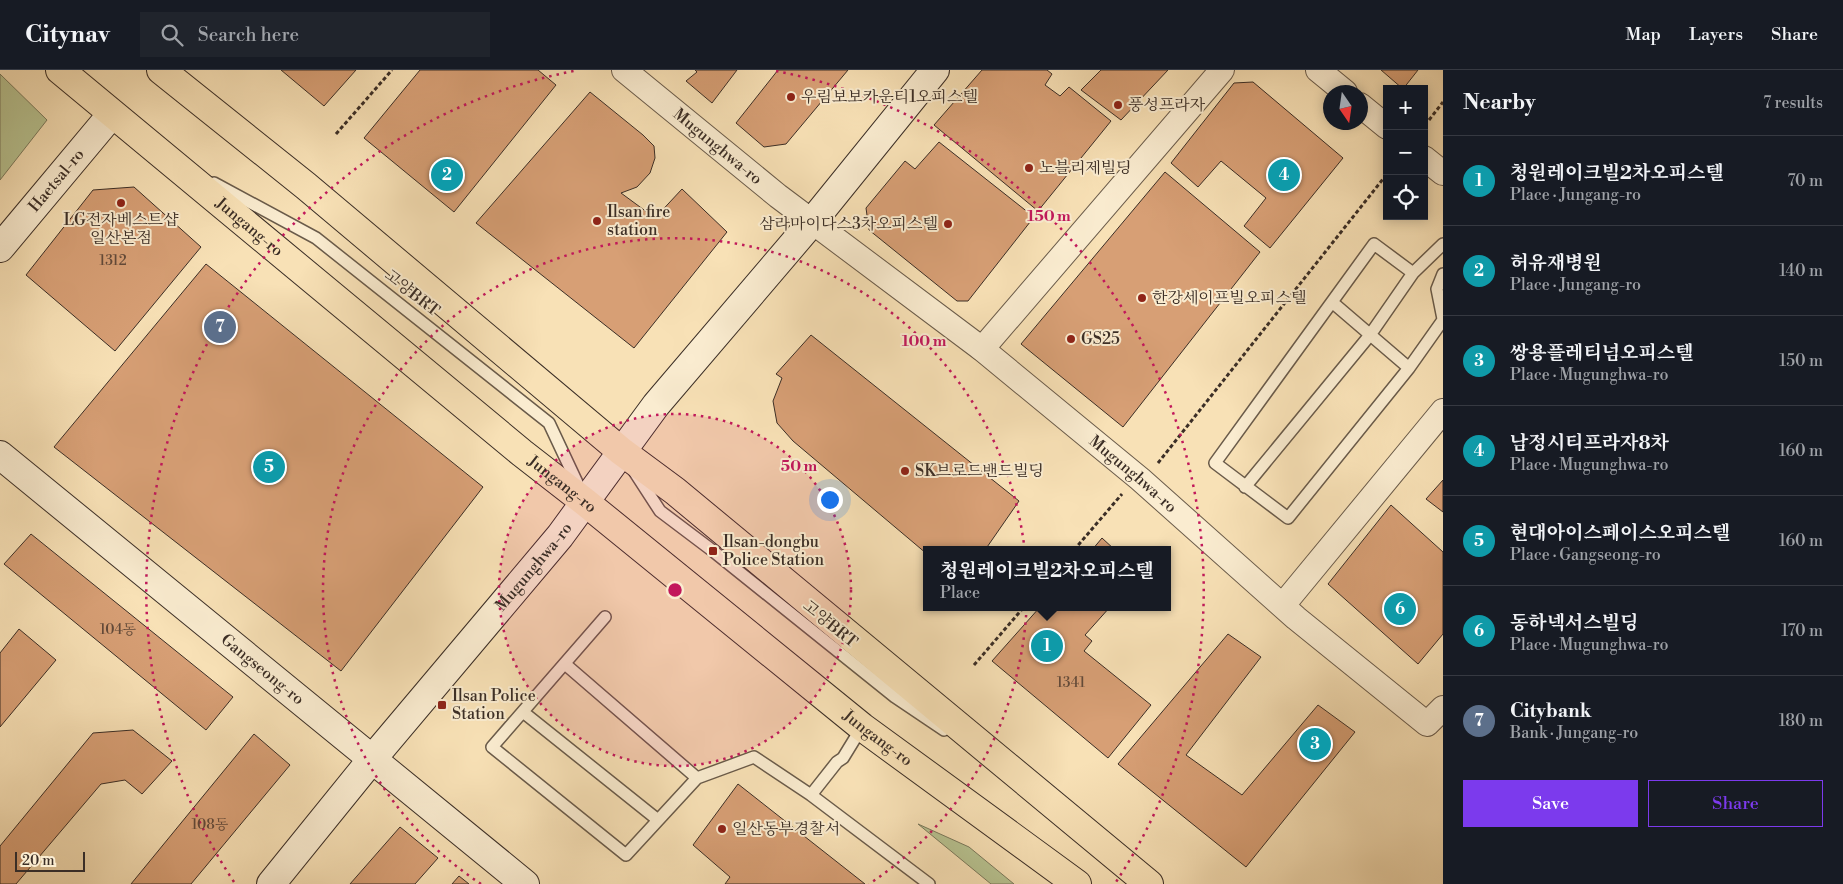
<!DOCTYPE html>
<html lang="en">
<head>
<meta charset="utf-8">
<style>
  :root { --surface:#171b24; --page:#20242c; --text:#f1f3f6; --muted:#9ea1a6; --line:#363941; --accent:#7c3aed }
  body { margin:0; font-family:"Libre Bodoni","Noto Serif KR",serif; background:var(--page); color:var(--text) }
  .controls { position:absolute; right:15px; top:15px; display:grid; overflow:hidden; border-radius:0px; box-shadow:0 2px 12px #0003 }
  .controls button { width:45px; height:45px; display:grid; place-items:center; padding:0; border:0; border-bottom:1px solid var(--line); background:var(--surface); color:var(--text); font:25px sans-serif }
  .compass { position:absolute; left:1323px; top:15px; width:45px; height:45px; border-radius:50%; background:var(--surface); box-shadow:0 2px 12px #0003; rotate:167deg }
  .scale { position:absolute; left:15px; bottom:12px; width:70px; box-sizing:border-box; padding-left:5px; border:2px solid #3b2e26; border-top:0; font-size:14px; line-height:18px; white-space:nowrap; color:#3b2e26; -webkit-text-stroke:4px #faecd0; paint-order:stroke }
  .you { position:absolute; left:829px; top:429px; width:18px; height:18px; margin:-12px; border:4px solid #fff; border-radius:50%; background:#1a73e8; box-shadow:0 0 0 8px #1a73e833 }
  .badge { display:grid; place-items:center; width:32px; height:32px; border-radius:50%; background:var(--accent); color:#fff; font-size:16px; font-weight:700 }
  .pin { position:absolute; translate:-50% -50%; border:2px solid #fff; box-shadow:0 1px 5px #0006 }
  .popup { position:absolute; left:923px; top:476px; width:248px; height:65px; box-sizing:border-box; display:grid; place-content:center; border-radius:0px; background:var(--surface); filter:drop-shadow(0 1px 4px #0005); font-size:16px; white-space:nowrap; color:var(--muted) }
  .popup b { font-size:19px; color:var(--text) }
  .popup::after { content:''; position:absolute; left:50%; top:100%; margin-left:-10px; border:10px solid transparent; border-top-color:var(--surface) }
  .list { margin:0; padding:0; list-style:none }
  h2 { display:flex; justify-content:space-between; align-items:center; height:65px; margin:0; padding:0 20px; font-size:21px }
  h2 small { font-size:16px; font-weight:400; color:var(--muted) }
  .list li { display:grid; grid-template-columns:32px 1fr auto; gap:15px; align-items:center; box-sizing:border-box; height:90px; padding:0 20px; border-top:1px solid var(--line) }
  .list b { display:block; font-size:19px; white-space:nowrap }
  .list p { margin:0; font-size:16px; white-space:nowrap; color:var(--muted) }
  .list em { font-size:16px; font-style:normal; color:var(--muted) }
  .actions { display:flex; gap:10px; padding:15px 20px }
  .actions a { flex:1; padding:11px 0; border:1px solid var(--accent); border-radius:0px; text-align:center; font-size:18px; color:var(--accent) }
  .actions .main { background:var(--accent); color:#fff }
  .icon { flex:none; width:28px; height:28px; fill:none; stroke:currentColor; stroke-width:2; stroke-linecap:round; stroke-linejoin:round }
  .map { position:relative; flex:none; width:1443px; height:814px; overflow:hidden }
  header { display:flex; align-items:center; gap:30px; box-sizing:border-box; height:70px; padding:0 25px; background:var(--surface); border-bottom:1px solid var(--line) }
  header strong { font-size:24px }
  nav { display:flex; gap:28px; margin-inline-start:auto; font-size:18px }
  .search { width:350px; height:45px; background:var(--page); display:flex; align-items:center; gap:12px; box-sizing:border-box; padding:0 18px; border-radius:0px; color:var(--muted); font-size:19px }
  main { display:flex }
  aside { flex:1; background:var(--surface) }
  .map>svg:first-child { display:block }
</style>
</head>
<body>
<header>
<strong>Citynav</strong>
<div class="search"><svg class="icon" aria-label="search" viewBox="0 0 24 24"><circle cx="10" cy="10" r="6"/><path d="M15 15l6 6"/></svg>Search here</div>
<nav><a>Map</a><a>Layers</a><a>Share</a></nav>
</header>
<main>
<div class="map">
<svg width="1443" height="814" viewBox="0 0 1443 814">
  <rect width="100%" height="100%" fill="#f8e1b6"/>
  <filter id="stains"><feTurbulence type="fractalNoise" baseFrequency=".004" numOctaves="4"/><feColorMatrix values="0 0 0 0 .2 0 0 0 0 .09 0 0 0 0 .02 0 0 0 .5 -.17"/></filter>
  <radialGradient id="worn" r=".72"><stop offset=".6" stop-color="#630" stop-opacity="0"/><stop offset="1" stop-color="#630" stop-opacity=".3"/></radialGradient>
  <path fill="#b8c492" stroke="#7a795c" d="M0 4 47 50 0 110Z
    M918 754 969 777 1014 814H991Z"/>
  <path fill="#d79f75" stroke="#3b2e26" d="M281 0H356L324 36Z
    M420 0H538L556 15 454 142 364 68Z
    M695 0H737L712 33 686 11 697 2Z
    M778 0H848L786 74 764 77 736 53Z
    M982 0H1047L1052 4 1045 15 1060 26 1069 17 1111 51 1038 141 934 55Z
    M1101 0H1168L1121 50 1081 20Z
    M1381 0H1418L1403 19Z
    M1253 12 1343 88 1270 178 1244 156 1266 128 1221 91 1198 117 1171 93 1234 13Z
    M590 22 643 65 654 76 655 88 650 103 637 117 621 123 655 148 682 119 727 162 634 278 476 153Z
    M939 72 1034 147 968 231H957L869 160 866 138 905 91 915 99Z
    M1165 102 1260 182 1123 357 1021 274Z
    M134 117 201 177 115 281 26 205 93 120Z
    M206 194 483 417 341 601 54 377Z
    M811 265 1019 431 985 480H927V484L793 371 777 353 773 331 782 308 776 304Z
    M1443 410V442L1426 429Z
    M1391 435 1443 482V564L1418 594 1328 514Z
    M31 464 233 627 206 660 4 494Z
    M1102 468 1115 480H1092Z
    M1040 537H1110L1085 565 1092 571 1084 581 1151 635 1108 688 992 591Z
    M19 559 56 590 0 657V583Z
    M1228 564 1261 587 1186 685 1242 725 1318 635 1355 662 1246 797 1118 694Z
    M133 660 172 691 142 724 125 710 101 714 16 814H0V776L93 663Z
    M254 664 290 695 191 814H131Z
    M738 714 865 814H725L730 807 693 775Z
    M400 757 438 788 415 814H350Z
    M459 806 469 814H452Z"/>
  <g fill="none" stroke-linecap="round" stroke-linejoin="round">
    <g stroke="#6a5b4a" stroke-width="14">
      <path id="lane" d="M214 113 316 168 549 353 580 419
        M1413 203 1374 174 1215 393 1288 448 1409 298 1443 250
        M1443 204 1437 219 1443 249
        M1332 232 1409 298
        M634 401 660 441 713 481 895 627 944 660
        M1245 417 1370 265 1413 203 1443 174
        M605 547 492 677 626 785 697 708 754 687 811 725 929 814
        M565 594 697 708
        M523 642 658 750
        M811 725 837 692 843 688 862 657"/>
    </g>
    <g stroke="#6a5b4a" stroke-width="26">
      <g id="street">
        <path id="s1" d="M624 0 778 126 982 279 1140 409 1296 548 1427 654 1443 638"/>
        <path d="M1318 0 1345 22"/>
        <path d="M1360 35 1387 57"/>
        <path d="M1424 88 1443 103"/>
        <path d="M982 279 1222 0"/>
        <path d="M1283 535 1443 341"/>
      </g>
    </g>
    <g stroke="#3b2e26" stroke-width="30">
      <g id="secondary">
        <path id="s2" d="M0 178 112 44"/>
        <path id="s3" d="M0 385 525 814"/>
        <path id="s4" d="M271 814 373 688 560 466 656 335 812 152 935 0"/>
      </g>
    </g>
    <g stroke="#3b2e26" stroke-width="30">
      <g id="primary">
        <path id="s5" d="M60 0 522 383 585 432 862 657 1077 814"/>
        <path d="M161 0 306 116 621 381 675 421 1149 814"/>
      </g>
    </g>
    <path stroke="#3b2e26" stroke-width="3" stroke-dasharray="4 2.5" stroke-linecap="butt" d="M1429 50 1443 32
      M336 64 392 0
      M1158 393 1387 104
      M1074 480 1122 424
      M974 595 1024 537"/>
    <use href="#lane" stroke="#faecd0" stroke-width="11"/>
    <use href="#street" stroke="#faecd0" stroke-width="24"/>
    <use href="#secondary" stroke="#faecd0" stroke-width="28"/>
    <use href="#primary" stroke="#f8e1b6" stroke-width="28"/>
  </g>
  <circle cx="675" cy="520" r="176" fill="#c2185b" fill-opacity=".12"/>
  <g fill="none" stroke="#c2185b" stroke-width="2.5" stroke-dasharray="2.5 5">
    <circle cx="675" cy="520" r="176"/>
    <path d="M481 814A352 352 0 1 1 869 814"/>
    <path d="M234 812A529 529 0 0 1 574 1M776 1A529 529 0 0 1 1116 812"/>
  </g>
  <g fill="#8f2418" stroke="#faecd0" stroke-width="2">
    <circle cx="791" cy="27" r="5"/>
    <circle cx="1118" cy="35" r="5"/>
    <circle cx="1029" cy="98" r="5"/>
    <circle cx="121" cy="133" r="5"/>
    <circle cx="597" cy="151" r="5"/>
    <circle cx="948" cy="154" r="5"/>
    <circle cx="1142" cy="228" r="5"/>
    <circle cx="1071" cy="269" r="5"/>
    <circle cx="905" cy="401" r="5"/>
    <rect x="708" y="476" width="10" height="10" rx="2.5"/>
    <rect x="437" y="630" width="10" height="10" rx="2.5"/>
    <circle cx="722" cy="759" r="5"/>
  </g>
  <g text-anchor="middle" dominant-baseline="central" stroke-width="4" stroke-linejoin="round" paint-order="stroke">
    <g font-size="14" fill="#624a3a">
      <text x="113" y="191">1312</text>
      <text x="118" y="560">104동</text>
      <text x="1071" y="613">1341</text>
      <text x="210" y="755">108동</text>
    </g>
    <g font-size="16" fill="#3b2e26" stroke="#faecd0" text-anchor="start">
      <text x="801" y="27">우림보보카운티1오피스텔</text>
      <text x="1128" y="35">풍성프라자</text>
      <text x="1039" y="98">노블리제빌딩</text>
      <text x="607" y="142">Ilsan fire<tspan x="607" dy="18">station</tspan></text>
      <text x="121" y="150" text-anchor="middle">LG전자베스트샵<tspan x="121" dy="18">일산본점</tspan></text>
      <text x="938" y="154" text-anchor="end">삼라마이다스3차오피스텔</text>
      <text x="1152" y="228">한강세이프빌오피스텔</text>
      <text x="1081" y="269">GS25</text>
      <text x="915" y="401">SK브로드밴드빌딩</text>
      <text x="723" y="472">Ilsan-dongbu<tspan x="723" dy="18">Police Station</tspan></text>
      <text x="452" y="626">Ilsan Police<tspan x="452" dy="18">Station</tspan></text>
      <text x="732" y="759">일산동부경찰서</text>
    </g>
    <g font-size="16" fill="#3b2e26" stroke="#faecd0">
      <text stroke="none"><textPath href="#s1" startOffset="121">Mugunghwa-ro</textPath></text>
      <text stroke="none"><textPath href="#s2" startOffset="88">Haetsal-ro</textPath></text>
      <text stroke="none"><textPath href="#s5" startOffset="246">Jungang-ro</textPath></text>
      <text transform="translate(412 223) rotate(38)">고양BRT</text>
      <text stroke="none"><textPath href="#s1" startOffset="650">Mugunghwa-ro</textPath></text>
      <text stroke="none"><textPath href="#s5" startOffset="651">Jungang-ro</textPath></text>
      <text stroke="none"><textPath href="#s4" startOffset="412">Mugunghwa-ro</textPath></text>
      <text transform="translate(830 554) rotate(39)">고양BRT</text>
      <text stroke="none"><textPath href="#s3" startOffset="339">Gangseong-ro</textPath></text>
      <text stroke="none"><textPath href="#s5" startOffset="1056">Jungang-ro</textPath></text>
    </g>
  </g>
  <circle cx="675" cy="520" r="8" fill="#c2185b" stroke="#faecd0" stroke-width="2.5"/>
  <g font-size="15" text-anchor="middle" font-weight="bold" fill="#c2185b" stroke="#faecd0" stroke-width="4" stroke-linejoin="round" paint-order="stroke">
    <text x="1049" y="151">150 m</text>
    <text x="924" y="276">100 m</text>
    <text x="799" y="401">50 m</text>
  </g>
  <rect width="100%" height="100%" filter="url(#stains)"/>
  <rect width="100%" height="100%" fill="url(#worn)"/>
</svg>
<div class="controls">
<button>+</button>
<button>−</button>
<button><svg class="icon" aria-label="locate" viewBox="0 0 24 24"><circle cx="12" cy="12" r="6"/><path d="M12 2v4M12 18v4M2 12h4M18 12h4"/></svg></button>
</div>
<svg class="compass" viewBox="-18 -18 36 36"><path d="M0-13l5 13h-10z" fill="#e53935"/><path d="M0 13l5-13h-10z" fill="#9ea1a6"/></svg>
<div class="scale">20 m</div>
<div class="you"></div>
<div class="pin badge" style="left:1047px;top:576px;background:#0f9aa8">1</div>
<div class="popup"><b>청원레이크빌2차오피스텔</b>Place</div>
<div class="pin badge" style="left:447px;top:105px;background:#0f9aa8">2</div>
<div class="pin badge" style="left:1315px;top:674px;background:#0f9aa8">3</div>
<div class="pin badge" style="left:1284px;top:105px;background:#0f9aa8">4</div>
<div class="pin badge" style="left:269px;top:397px;background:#0f9aa8">5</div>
<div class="pin badge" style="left:1400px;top:539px;background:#0f9aa8">6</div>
<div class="pin badge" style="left:220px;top:257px;background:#5c6f8a">7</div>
</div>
<aside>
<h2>Nearby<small>7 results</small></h2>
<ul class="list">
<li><span class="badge" style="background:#0f9aa8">1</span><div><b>청원레이크빌2차오피스텔</b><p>Place · Jungang-ro</p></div><em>70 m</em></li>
<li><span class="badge" style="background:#0f9aa8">2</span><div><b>허유재병원</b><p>Place · Jungang-ro</p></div><em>140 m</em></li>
<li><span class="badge" style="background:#0f9aa8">3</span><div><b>쌍용플레티넘오피스텔</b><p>Place · Mugunghwa-ro</p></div><em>150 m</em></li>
<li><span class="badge" style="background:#0f9aa8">4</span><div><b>남정시티프라자8차</b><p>Place · Mugunghwa-ro</p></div><em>160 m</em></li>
<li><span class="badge" style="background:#0f9aa8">5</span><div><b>현대아이스페이스오피스텔</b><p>Place · Gangseong-ro</p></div><em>160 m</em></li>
<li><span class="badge" style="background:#0f9aa8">6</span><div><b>동하넥서스빌딩</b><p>Place · Mugunghwa-ro</p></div><em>170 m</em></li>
<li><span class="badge" style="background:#5c6f8a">7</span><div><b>Citybank</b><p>Bank · Jungang-ro</p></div><em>180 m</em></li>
</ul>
<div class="actions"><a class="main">Save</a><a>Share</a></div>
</aside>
</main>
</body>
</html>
